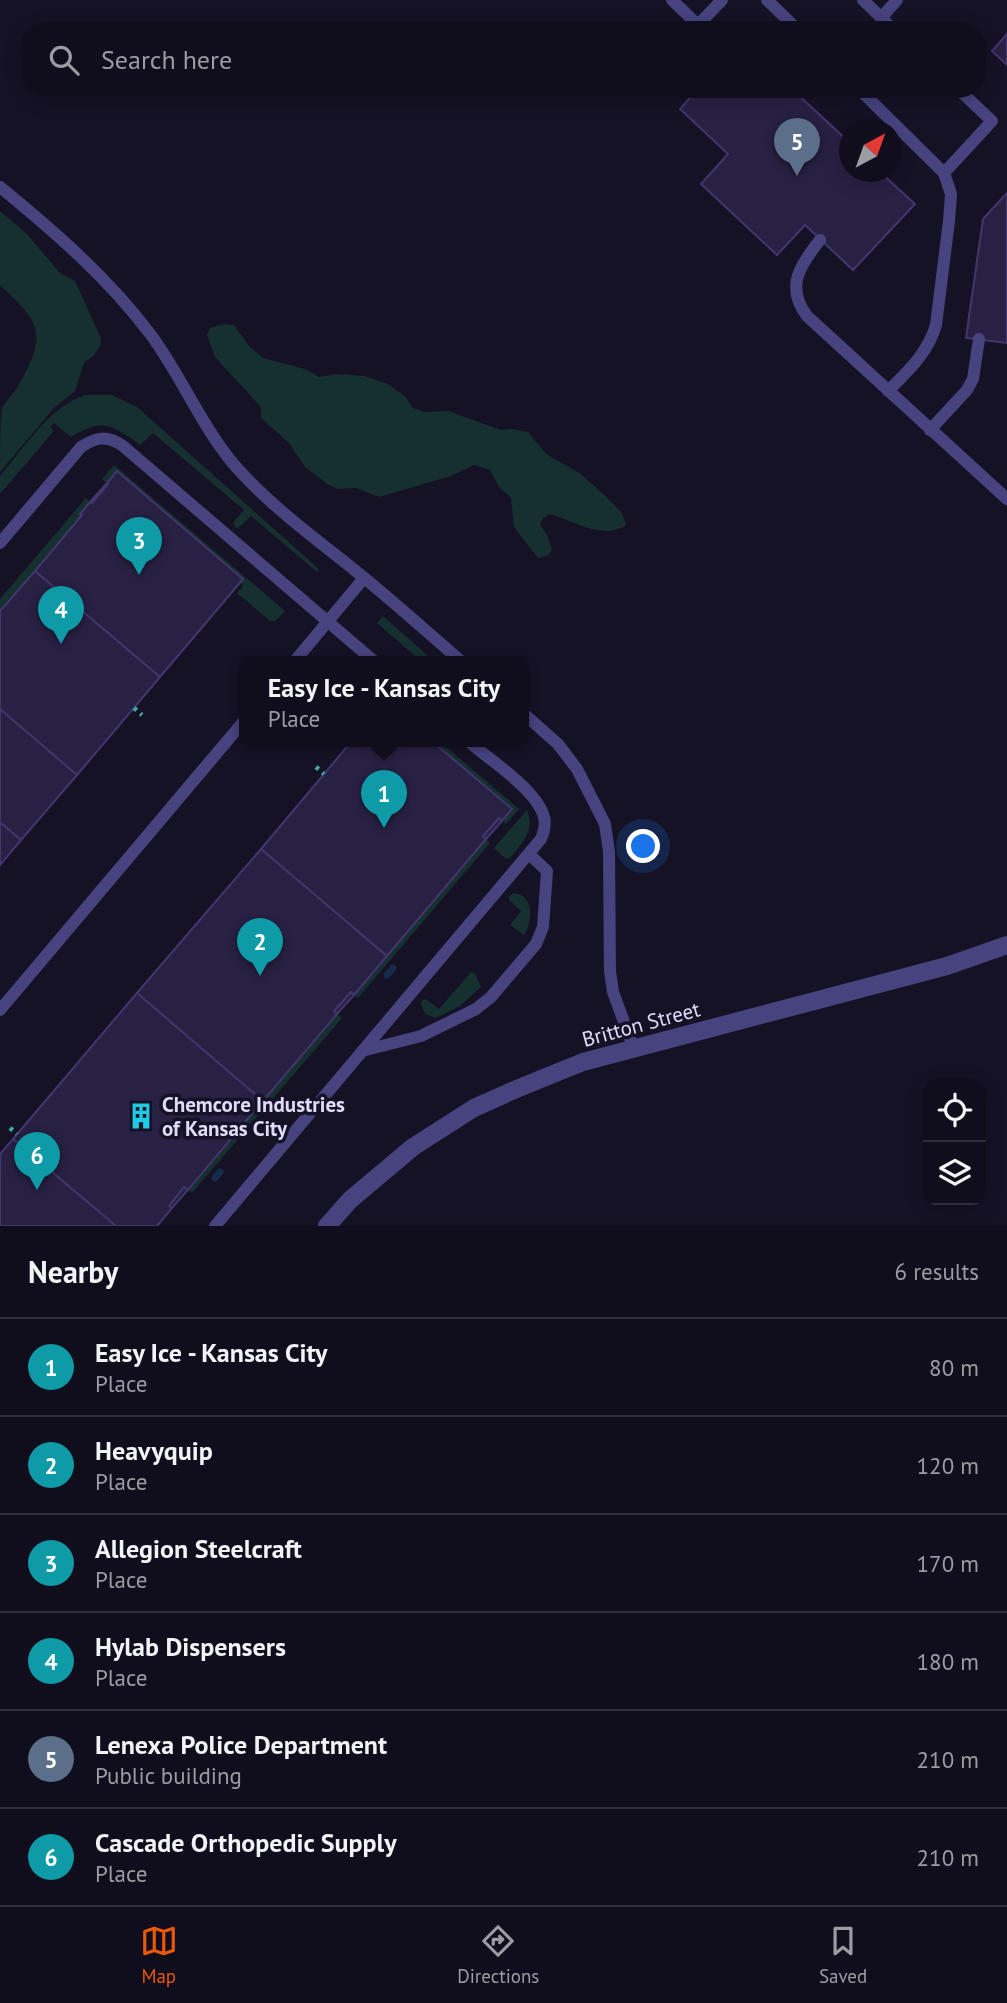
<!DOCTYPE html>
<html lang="en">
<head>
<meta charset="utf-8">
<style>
  :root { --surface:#100e1c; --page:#1e1c29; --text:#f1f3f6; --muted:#9c9ca3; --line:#302e3b; --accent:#ea580c }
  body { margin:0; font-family:"PT Sans",sans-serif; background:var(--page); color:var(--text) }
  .controls { position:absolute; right:21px; bottom:21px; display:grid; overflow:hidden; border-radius:14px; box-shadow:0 4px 18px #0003 }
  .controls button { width:63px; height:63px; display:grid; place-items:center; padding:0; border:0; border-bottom:2px solid var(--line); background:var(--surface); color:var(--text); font:35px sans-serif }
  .compass { position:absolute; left:839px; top:119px; width:63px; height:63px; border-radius:50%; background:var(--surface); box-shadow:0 4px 18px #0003; rotate:41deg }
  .you { position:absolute; left:644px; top:847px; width:24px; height:24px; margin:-18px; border:5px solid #fff; border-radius:50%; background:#1a73e8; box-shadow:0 0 0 10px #1a73e833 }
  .badge { display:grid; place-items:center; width:46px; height:46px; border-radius:50%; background:var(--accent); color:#fff; font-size:23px; font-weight:700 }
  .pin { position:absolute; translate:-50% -58px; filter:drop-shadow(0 2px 4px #0008) }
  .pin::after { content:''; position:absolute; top:37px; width:24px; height:21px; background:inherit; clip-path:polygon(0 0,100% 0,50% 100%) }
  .popup { position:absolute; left:239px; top:656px; width:290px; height:91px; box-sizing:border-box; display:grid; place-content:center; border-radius:14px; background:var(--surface); filter:drop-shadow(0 2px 5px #0005); font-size:23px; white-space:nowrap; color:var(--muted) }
  .popup b { font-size:26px; color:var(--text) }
  .popup::after { content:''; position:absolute; left:50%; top:100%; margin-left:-14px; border:14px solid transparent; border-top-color:var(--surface) }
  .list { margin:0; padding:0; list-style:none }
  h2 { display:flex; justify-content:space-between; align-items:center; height:91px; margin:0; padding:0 28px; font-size:30px }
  h2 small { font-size:23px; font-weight:400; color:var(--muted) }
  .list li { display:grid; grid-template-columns:46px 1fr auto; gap:21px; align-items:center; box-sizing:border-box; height:98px; padding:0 28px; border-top:2px solid var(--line) }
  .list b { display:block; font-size:26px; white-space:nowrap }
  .list p { margin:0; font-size:23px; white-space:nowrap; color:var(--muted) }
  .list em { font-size:23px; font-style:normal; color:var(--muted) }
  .icon { flex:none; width:38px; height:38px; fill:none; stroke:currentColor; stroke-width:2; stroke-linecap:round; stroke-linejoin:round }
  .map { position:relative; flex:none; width:1007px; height:1226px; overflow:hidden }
  .search { position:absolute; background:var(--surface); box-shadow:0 4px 18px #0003; left:21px; right:21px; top:21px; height:77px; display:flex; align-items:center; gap:18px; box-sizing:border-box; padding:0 24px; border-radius:28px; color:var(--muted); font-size:26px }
  .sheet { height:679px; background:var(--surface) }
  nav { display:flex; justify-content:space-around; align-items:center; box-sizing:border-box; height:98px; border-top:2px solid var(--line); background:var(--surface); font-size:19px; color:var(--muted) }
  nav a { display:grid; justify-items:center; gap:4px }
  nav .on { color:var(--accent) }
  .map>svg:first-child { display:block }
</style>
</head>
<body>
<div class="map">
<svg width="1007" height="1226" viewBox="0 0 1007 1226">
  <rect width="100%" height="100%" fill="#161226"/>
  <path fill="#162f2f" d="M0 211 27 234 59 272 75 281 101 338 100 346 94 355 84 363 75 391 53 409 0 472C0 460 0 416 2 408 6 400 14 394 18 386 48 334 41 323 0 285Z
    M224 324 234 325 249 346 263 358 305 369 319 377 337 374 364 376 388 384 405 396 413 408 424 412 448 411 501 430 512 429 528 432 546 454 581 474 604 495 622 513 626 525C604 541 574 521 550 514L543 518 540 525 547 535 552 549 549 555 538 558 514 527 511 498 499 487 490 470 474 465 451 476 379 497 356 488 338 489 327 484 305 467 289 443 261 418V407L215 357 207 335 210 328Z
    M85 395H112L137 407 319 569 317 572 251 516 237 529 233 523 244 510 153 433 140 445C111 424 103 418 71 437L54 423 50 427 54 431 0 494V476C23 449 50 406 85 395Z
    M114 465 285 611 275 621H270L237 593 243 586 240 583 243 579 117 472 107 483 102 479Z
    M86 498 90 502 81 513 82 515 0 611V599Z
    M383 616 435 662H422L377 623Z
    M433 742H440L519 809 506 824Z
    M527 810C535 831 523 842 510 858L506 859 494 848Z
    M486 839 490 843 358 998 354 995Z
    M513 893C535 895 533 921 524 935L510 925 521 911 509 900V897Z
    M471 972 475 974 481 987 460 1006 436 1018 425 1014 421 1004 422 1000 426 999 439 1009Z
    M337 1014 342 1018 192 1193 188 1190Z"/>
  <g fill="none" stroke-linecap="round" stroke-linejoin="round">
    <path stroke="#172a4a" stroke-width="7" d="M387 975 393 968
      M215 1178 220 1172"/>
  </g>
  <path fill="#292144" stroke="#42366d" stroke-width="2" d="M1007 34V65L992 51Z
    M698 89H792L850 143V172H880L915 204 853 270 805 225 777 255 701 184 728 154 680 109Z
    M1007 193V343L966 338 983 219Z
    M117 471 243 579 160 677 35 571 82 515 80 514 90 502 92 503 108 484 107 483Z
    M107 483 108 484 92 503 90 502Z
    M35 571 160 677 77 775 0 709V611Z
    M0 709 77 775 21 840 0 822Z
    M351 742H433L512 809 502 821 499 818 483 836 486 839 387 956 261 849Z
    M499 818 502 821 486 839 483 836Z
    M0 822 21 840 0 865Z
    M261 849 387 956 354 995 351 992 334 1011 337 1014 263 1101 137 993Z
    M351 992 354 995 337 1014 334 1011Z
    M137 993 263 1101 188 1190 184 1187 169 1206 172 1208 157 1226H116L13 1139Z
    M13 1139 116 1226H0V1154Z
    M184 1187 188 1190 172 1208 169 1206Z"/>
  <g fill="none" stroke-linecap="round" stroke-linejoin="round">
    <path stroke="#3faba8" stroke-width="4.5" stroke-dasharray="3.5 5" stroke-linecap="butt" d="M134 708 142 715
      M316 767 324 774
      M10 1128 17 1134"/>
    <path stroke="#47437f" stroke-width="12" d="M672 0 698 25 722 0
      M767 0 798 30
      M863 0 894 30
      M881 18 897 0
      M859 89 944 173 951 194 949 221 936 325C928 353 908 371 888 391
      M944 173 992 121 958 89
      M0 187C55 232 108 278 151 335 182 377 202 428 237 468 273 508 316 539 357 572 393 601 427 632 462 662
      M820 240C800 265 785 287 807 316L1007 499
      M930 430 967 390 973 379 979 339
      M0 543 81 447C96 437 107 435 123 446L375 662
      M294 662 364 578
      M524 714 558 744 577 769 605 824 609 852 610 971 613 992 634 1049
      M0 1010 244 721
      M362 1051 421 1036 476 1009 491 997 536 944 543 927 547 871 529 854
      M215 1226 541 839C544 832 546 825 544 817 537 790 490 760 469 742"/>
    <path stroke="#47437f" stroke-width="18" d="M327 1226 350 1200 413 1147 474 1108 514 1090 583 1062 947 966 1007 945"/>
  </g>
  <defs>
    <g id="building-bare" transform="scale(2.1)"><path d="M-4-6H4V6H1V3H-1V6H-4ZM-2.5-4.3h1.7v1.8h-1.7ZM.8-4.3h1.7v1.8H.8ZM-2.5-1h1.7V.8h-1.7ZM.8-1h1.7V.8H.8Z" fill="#1ecae4" stroke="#161226" stroke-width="2.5" paint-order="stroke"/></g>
  </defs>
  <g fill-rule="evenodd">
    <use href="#building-bare" x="141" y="1116"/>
  </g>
  <g text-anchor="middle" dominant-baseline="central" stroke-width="7" stroke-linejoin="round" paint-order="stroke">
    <g font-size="21" fill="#e0dbfb" stroke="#161226">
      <text transform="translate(641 1024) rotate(-15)">Britton Street</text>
    </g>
    <g font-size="21" font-weight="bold" fill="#e0dbfb" stroke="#161226" text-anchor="start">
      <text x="162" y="1104">Chemcore Industries<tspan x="162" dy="24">of Kansas City</tspan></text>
    </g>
  </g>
</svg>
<div class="controls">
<button><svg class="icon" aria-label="locate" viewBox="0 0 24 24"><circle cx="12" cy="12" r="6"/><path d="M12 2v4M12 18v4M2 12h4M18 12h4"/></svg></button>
<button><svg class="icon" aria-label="layers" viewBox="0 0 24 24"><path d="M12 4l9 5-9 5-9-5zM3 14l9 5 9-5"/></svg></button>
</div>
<svg class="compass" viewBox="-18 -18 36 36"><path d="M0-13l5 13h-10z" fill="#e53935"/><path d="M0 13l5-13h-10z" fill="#9c9ca3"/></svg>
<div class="you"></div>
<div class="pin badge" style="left:384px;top:828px;background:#0f9aa8">1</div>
<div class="popup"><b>Easy Ice - Kansas City</b>Place</div>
<div class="pin badge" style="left:260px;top:976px;background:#0f9aa8">2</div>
<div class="pin badge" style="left:139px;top:575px;background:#0f9aa8">3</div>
<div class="pin badge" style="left:61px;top:644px;background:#0f9aa8">4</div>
<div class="pin badge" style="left:797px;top:176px;background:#5c6f8a">5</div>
<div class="pin badge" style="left:37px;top:1190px;background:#0f9aa8">6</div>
<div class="search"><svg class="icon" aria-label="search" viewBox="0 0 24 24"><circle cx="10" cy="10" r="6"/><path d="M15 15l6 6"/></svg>Search here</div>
</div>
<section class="sheet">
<h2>Nearby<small>6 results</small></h2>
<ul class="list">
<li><span class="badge" style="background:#0f9aa8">1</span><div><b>Easy Ice - Kansas City</b><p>Place</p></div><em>80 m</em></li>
<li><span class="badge" style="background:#0f9aa8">2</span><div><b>Heavyquip</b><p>Place</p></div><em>120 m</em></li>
<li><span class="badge" style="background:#0f9aa8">3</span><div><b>Allegion Steelcraft</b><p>Place</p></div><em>170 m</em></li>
<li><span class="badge" style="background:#0f9aa8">4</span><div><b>Hylab Dispensers</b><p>Place</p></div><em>180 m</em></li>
<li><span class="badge" style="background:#5c6f8a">5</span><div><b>Lenexa Police Department</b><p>Public building</p></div><em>210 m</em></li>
<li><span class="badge" style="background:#0f9aa8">6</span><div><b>Cascade Orthopedic Supply</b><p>Place</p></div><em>210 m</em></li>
</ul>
</section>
<nav>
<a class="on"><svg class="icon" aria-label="map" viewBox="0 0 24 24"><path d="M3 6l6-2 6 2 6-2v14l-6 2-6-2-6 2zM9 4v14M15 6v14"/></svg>Map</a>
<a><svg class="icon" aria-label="directions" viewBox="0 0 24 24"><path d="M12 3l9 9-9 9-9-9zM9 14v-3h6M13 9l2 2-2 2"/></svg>Directions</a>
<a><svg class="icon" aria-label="saved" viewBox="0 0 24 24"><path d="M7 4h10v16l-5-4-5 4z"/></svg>Saved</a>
</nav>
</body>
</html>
